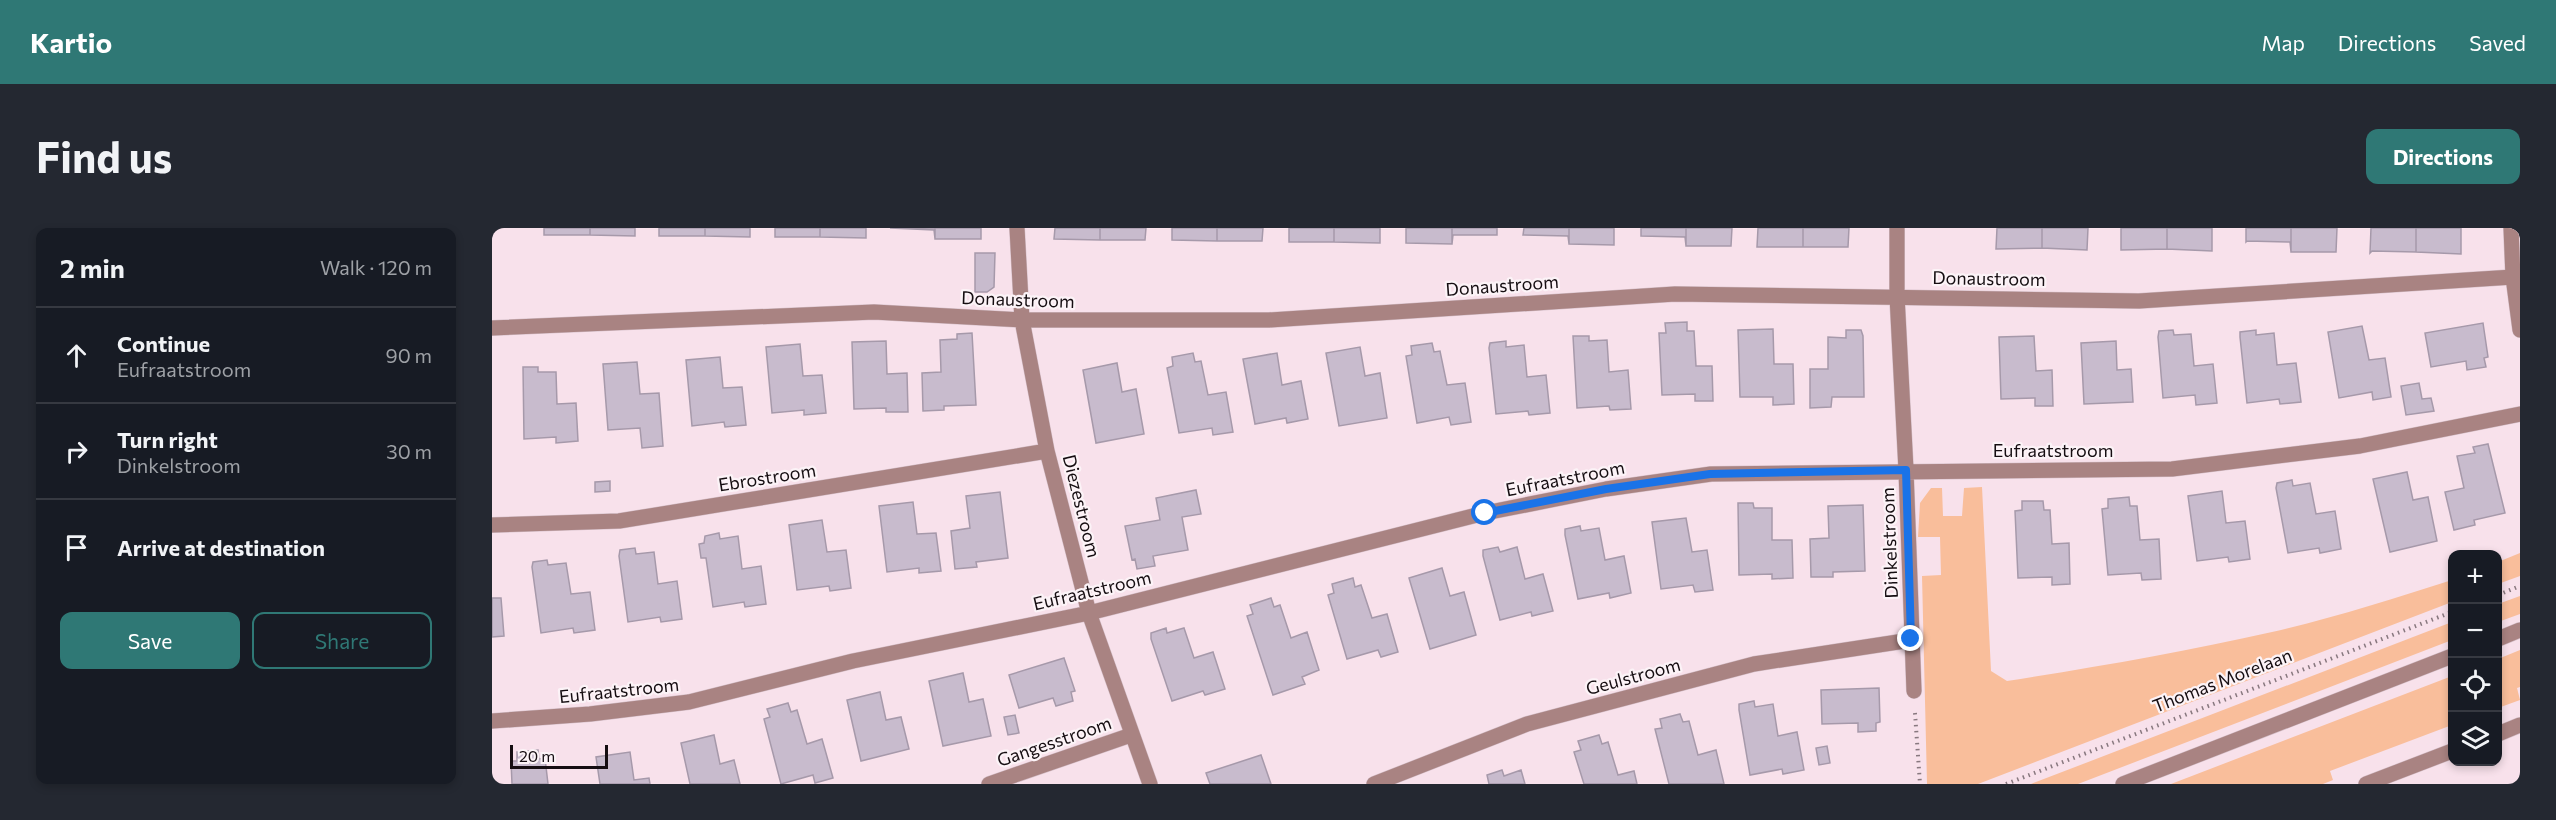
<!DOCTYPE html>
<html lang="en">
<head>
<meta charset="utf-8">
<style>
  :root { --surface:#171b24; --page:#242831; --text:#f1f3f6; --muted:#9ea1a6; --line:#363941; --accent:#2f7875 }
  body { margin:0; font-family:Commissioner,sans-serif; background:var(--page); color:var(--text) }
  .controls { position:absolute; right:18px; bottom:18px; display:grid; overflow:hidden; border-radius:12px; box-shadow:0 3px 9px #0003 }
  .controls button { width:54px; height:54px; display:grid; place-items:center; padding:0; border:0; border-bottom:2px solid var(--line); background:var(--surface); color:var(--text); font:30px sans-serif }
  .scale { position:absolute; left:18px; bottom:15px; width:98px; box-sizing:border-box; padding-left:6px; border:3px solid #150d11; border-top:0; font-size:16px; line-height:21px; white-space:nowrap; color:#150d11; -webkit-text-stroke:4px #fcf3f7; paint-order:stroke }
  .stop { position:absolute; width:18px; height:18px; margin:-14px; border:4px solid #1a73e8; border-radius:50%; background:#fff }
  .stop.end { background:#1a73e8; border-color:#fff; box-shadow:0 2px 6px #0008 }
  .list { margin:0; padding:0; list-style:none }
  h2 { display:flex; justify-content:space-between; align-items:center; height:78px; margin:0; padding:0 24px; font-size:26px }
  h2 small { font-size:20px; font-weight:400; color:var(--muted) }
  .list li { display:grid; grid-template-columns:39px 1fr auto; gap:18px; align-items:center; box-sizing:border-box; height:96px; padding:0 24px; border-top:2px solid var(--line) }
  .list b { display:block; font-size:22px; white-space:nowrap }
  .list p { margin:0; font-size:20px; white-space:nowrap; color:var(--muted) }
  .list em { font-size:20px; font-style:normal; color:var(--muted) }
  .actions { display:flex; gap:12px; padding:18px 24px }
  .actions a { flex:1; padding:14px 0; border:2px solid var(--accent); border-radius:12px; text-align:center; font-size:21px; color:var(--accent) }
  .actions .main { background:var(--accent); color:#fff }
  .icon { flex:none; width:33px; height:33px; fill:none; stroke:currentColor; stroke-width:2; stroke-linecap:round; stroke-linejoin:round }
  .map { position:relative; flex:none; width:2028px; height:556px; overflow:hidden; border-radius:12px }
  header { display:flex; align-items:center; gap:36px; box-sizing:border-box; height:84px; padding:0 30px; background:var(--accent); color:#fff }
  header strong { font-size:28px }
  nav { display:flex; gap:33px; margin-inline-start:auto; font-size:21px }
  .intro { display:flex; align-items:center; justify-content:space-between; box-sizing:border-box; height:144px; padding:0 36px }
  h1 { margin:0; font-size:42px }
  .button { padding:15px 27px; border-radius:12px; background:var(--accent); color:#fff; font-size:21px; font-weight:700 }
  main { display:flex; gap:36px; padding:0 36px }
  aside { flex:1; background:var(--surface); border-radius:12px; box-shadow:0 3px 9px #0003 }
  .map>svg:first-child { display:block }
</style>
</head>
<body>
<header>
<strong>Kartio</strong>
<nav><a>Map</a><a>Directions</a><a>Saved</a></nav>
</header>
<div class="intro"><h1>Find us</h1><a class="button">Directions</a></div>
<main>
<aside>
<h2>2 min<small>Walk · 120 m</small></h2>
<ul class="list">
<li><svg class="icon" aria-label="ahead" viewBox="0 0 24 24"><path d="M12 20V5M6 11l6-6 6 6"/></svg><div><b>Continue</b><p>Eufraatstroom</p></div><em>90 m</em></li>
<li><svg class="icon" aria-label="right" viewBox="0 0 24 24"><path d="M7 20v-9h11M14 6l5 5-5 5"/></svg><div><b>Turn right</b><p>Dinkelstroom</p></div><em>30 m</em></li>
<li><svg class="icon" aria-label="arrive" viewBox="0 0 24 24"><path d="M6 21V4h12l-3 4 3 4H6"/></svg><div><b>Arrive at destination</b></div></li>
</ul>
<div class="actions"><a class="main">Save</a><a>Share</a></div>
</aside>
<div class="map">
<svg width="2028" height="556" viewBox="0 0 2028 556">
  <rect width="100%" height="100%" fill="#f8e1eb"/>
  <path fill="#f9be9b" d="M1490 259 1499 443 1515 453C1604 439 1692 424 1780 404 1841 390 1901 371 1960 352V374L1486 556H1435L1430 348 1449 347 1448 309H1426L1428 275 1439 260H1450L1451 288H1470L1472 260Z
    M2028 325V348L2006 356V334Z
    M2028 368V386L2006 394V376Z
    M1960 394V412L1586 556H1539Z
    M2028 422V459L2025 460 2028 472 2006 480V431Z
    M1960 448V497L1838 543 1841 552 1831 556H1679Z"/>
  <path fill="#c8bbcd" stroke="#a699aa" stroke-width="1.5" d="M52 0H98V7H52Z
    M98 0H143V8L98 7Z
    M167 0H213V8H167Z
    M213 0H258V9L213 8Z
    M283 0H328V9H283Z
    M328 0H374V10L328 9Z
    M398 0H443V11L442 2Z
    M443 0H489V11H443Z
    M563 0H608V12L562 11Z
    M608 0H654L653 12H608Z
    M680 0H725V13L680 12Z
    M725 0H771L770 13H725Z
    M797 0H842V14H797Z
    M842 0H888V15L842 14Z
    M914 0H960V16L914 15Z
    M960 0H1005V7H961L960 16Z
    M1032 0H1077V16L1076 8 1031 7Z
    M1077 0H1122V17L1077 16Z
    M1149 0H1194V18L1193 9 1149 8Z
    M1194 0H1240L1239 18H1194Z
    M1266 0H1311V19H1265Z
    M1311 0H1357L1356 19H1311Z
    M1505 0H1550V20L1504 21Z
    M1550 0H1596L1595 22 1550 20Z
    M1629 0H1675V21L1629 22Z
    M1675 0H1720V23L1675 21Z
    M1754 0H1799V24L1798 14 1755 13 1754 14Z
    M1799 0H1845L1844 24H1799Z
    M1879 0H1924V24L1880 23 1878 25Z
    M1924 0H1969V26L1924 24Z
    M483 25H503L502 59 495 64H483Z
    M1195 94V103H1202L1204 138H1220L1221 173H1203V166L1170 167 1167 105H1174L1173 95Z
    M1991 95 1996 129 1992 130 1994 139 1975 142 1974 133 1939 139 1933 105Z
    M1870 98 1877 132 1893 130 1899 169 1881 172 1880 164 1847 170 1836 104Z
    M1281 101 1282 136H1301L1302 176 1281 177V169H1248L1246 102Z
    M1354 102H1369L1371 108 1372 169H1340L1339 179 1318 180V141H1336V109L1354 110Z
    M1681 102 1682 107 1699 106 1702 138 1721 136 1725 175 1704 177 1703 167 1671 170 1666 109 1667 103Z
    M1764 102V107L1782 105 1785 137 1804 135 1809 174 1788 176 1787 171 1755 175 1748 109V104Z
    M480 105 484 177 452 178V182L431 183 430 145 449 144 448 112 465 111V106Z
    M1081 108H1097V113L1115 112 1117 144 1136 142 1139 181 1118 182 1117 178 1085 180Z
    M1542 108 1544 143 1560 142 1561 178H1543V170L1509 171 1507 109Z
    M394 113 395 146 415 145 416 184H394V180L362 181 360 114Z
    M1014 113V119L1032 117 1035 149 1054 147 1058 185 1037 187 1036 183 1004 186 997 120 998 115Z
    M1624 113 1625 142 1639 141 1641 174 1592 176 1589 115Z
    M940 115 942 124 948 123 955 157 973 155 979 194 959 197 957 189 925 195 914 128 920 127 919 118Z
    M308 116 311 148 330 147 334 185 312 187V182L280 185 274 119Z
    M868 119 873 148 888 145 895 190 847 198 834 125Z
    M701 125 703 134 709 133 716 167 734 164 741 204 721 207 720 200 687 205 675 140 681 138 680 129Z
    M785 125 790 157 809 153 816 191 795 195 794 190 763 196 751 131Z
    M228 129 231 160 250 159 254 197 233 199 232 194 200 198 194 132Z
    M145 134 148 166 167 165 171 218 150 220 148 200 116 202 111 136Z
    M625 135 630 164 644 161 652 206 604 215 591 142Z
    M31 139H46V144H64L65 176 84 175 86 213 64 215V209L32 211Z
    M1927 155 1930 171 1939 170 1942 183 1914 187 1909 158Z
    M1996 216 2013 285 1982 292 1983 297 1962 302 1953 264 1972 260 1965 228 1983 225 1981 219Z
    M1915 244 1921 272 1936 269 1945 313 1898 324 1881 251Z
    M1800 252 1801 258 1818 255 1824 286 1843 283 1849 321 1828 325 1827 320 1796 325 1784 260 1785 255Z
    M118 253V263L103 264V254Z
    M704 262 709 286 690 289 696 322 661 328 663 338 645 341 643 331 640 332 633 298 668 292 664 270Z
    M1730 263 1734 295 1753 293 1758 331 1737 334 1736 329 1705 333 1696 268Z
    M508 264 516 330 484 334 485 339 463 341 459 303 478 300 474 268Z
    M1637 269 1638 278H1645L1648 312 1667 311 1669 351 1650 352 1649 345 1616 347 1610 281 1616 280V271Z
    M1530 273H1551L1552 282H1558L1560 316 1577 315 1578 356 1560 357V349L1526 350 1523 283 1530 282Z
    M421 274 425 306 444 305 449 343 427 345V340L395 344 387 278Z
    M1246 275H1261L1262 280H1280V312H1300L1301 350 1280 351V346L1247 347Z
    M1371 277 1373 343 1341 344V349H1319L1318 311 1337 310 1336 278Z
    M1194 290 1200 324 1215 322 1221 362 1203 364 1201 357 1169 361 1160 294Z
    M330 292 335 324 354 322 359 360 338 363 337 358 305 362 297 297Z
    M1088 298 1089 303 1107 300 1113 332 1132 328 1139 365 1118 370 1117 365 1086 371 1073 307V301Z
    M227 305 228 311 246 308 250 341 269 338 274 376 253 379 252 374 221 379 214 330H209L207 316 212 315 213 308Z
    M1006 319 1008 324 1025 319 1033 351 1051 346 1061 383 1040 388 1039 384 1008 392 991 328V322Z
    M143 320 144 326 162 324 166 356 185 353 190 391 169 394 168 389 136 394 127 328 128 322Z
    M55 332 56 337 74 335 79 366 98 364 103 402 82 405 81 400 49 405 40 339 41 334Z
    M950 340 958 368 972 364 984 407 938 421 917 350Z
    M861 350 863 359 869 357 880 390 895 386 906 424 889 429 886 422 855 431 836 367 842 365 840 356Z
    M0 370H9L12 408 0 409Z
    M779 370 782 379 788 377 799 410 815 404 827 442 810 449 813 456 781 467 755 388 761 386 758 377Z
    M674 400 675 405 692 400 702 430 721 424 733 461 713 467 711 463 680 473 659 411V405Z
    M572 430 583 463 579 464 581 473 564 478 561 470 527 480 517 447Z
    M471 445 477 474 491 471 499 508 451 518 437 453Z
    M1387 460 1388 494 1384 495V503L1366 504V495L1330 496 1329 462Z
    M388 464 394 492 409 489 417 521 369 533 355 472Z
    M1262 473 1263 479 1281 476 1286 508 1305 504 1312 542 1291 546 1290 541 1258 547 1247 482V476Z
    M296 475 299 484 305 482 315 516 330 511 341 550 323 555 321 547 289 556 272 491 278 489 275 481Z
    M1188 486 1191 494 1197 493 1206 527 1224 522 1232 556H1177L1163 501 1170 500 1168 491Z
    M523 487 527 505 516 507 512 489Z
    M222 507 228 536 242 532 248 556H198L189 515Z
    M1107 507 1110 516 1116 514 1126 547 1142 543 1145 556H1092L1082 524 1089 522 1086 513Z
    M1335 518 1338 535 1327 537 1324 520Z
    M46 522 47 531 53 530 56 556H20L19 533H25V524Z
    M138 524 142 552 157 550 158 556H108L104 529Z
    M769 527 779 556H718L714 545Z
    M1010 542 1012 548 1029 542 1033 556H997L995 547Z"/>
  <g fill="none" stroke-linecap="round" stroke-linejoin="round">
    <g stroke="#d4bfc8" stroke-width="16">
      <path id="minor" d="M525 0 530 92 555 223 597 385 658 556
        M1405 0V68L1414 242 1422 463
        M2019 0 2021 49 2028 102
        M0 100 382 84 530 92H777L1183 66 1647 73 2021 49
        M0 297 127 293 555 223
        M0 493 98 486 197 474 361 433 597 385 993 285 1114 261 1219 246 1680 241 1868 218 2028 186
        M2006 506 2028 497
        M497 556 639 507
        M882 556 1035 496 1262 436 1419 412
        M1874 556 1960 523"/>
    </g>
    <g stroke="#d4bfc8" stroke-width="16">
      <path id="tertiary" d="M2006 411 2028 402
        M1631 556 1960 428"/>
    </g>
    <path stroke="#88787f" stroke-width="4" stroke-dasharray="1.5 4.5" stroke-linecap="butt" d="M2006 367 2028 358
      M1423 485 1428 556
      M1514 556 1960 384"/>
    <use href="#minor" stroke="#a98382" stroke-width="15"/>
    <use href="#tertiary" stroke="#a98382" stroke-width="15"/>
  </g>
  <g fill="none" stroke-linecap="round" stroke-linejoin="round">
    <path stroke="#1a73e8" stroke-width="8" d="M993 285 1114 261 1218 246 1414 242 1419 411"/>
  </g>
  <g text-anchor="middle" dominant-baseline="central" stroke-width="4.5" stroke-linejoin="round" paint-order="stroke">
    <g font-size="18" fill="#150d11" stroke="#fcf3f7">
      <text transform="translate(1497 50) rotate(1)">Donaustroom</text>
      <text transform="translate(1010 57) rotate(-4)">Donaustroom</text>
      <text transform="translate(526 71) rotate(2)">Donaustroom</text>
      <text x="1561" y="222">Eufraatstroom</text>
      <text transform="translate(275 249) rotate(-9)">Ebrostroom</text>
      <text transform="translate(1073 250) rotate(-11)">Eufraatstroom</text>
      <text transform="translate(590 278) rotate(76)">Diezestroom</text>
      <text transform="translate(1397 315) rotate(-92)">Dinkelstroom</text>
      <text transform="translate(600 362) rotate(-13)">Eufraatstroom</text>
      <text transform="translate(1141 448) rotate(-15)">Geulstroom</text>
      <text transform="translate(1730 452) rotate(-21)">Thomas Morelaan</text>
      <text transform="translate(127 462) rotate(-6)">Eufraatstroom</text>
      <text transform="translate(562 513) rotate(-19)">Gangesstroom</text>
    </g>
  </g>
</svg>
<div class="controls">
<button>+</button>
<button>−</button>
<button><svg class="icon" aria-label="locate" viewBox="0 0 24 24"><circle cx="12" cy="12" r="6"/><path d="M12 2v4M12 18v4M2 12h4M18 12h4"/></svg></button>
<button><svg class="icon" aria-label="layers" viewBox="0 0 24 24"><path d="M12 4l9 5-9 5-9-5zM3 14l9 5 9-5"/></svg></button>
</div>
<div class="scale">20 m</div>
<div class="stop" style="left:993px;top:285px"></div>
<div class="stop end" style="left:1419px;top:411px"></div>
</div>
</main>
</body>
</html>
